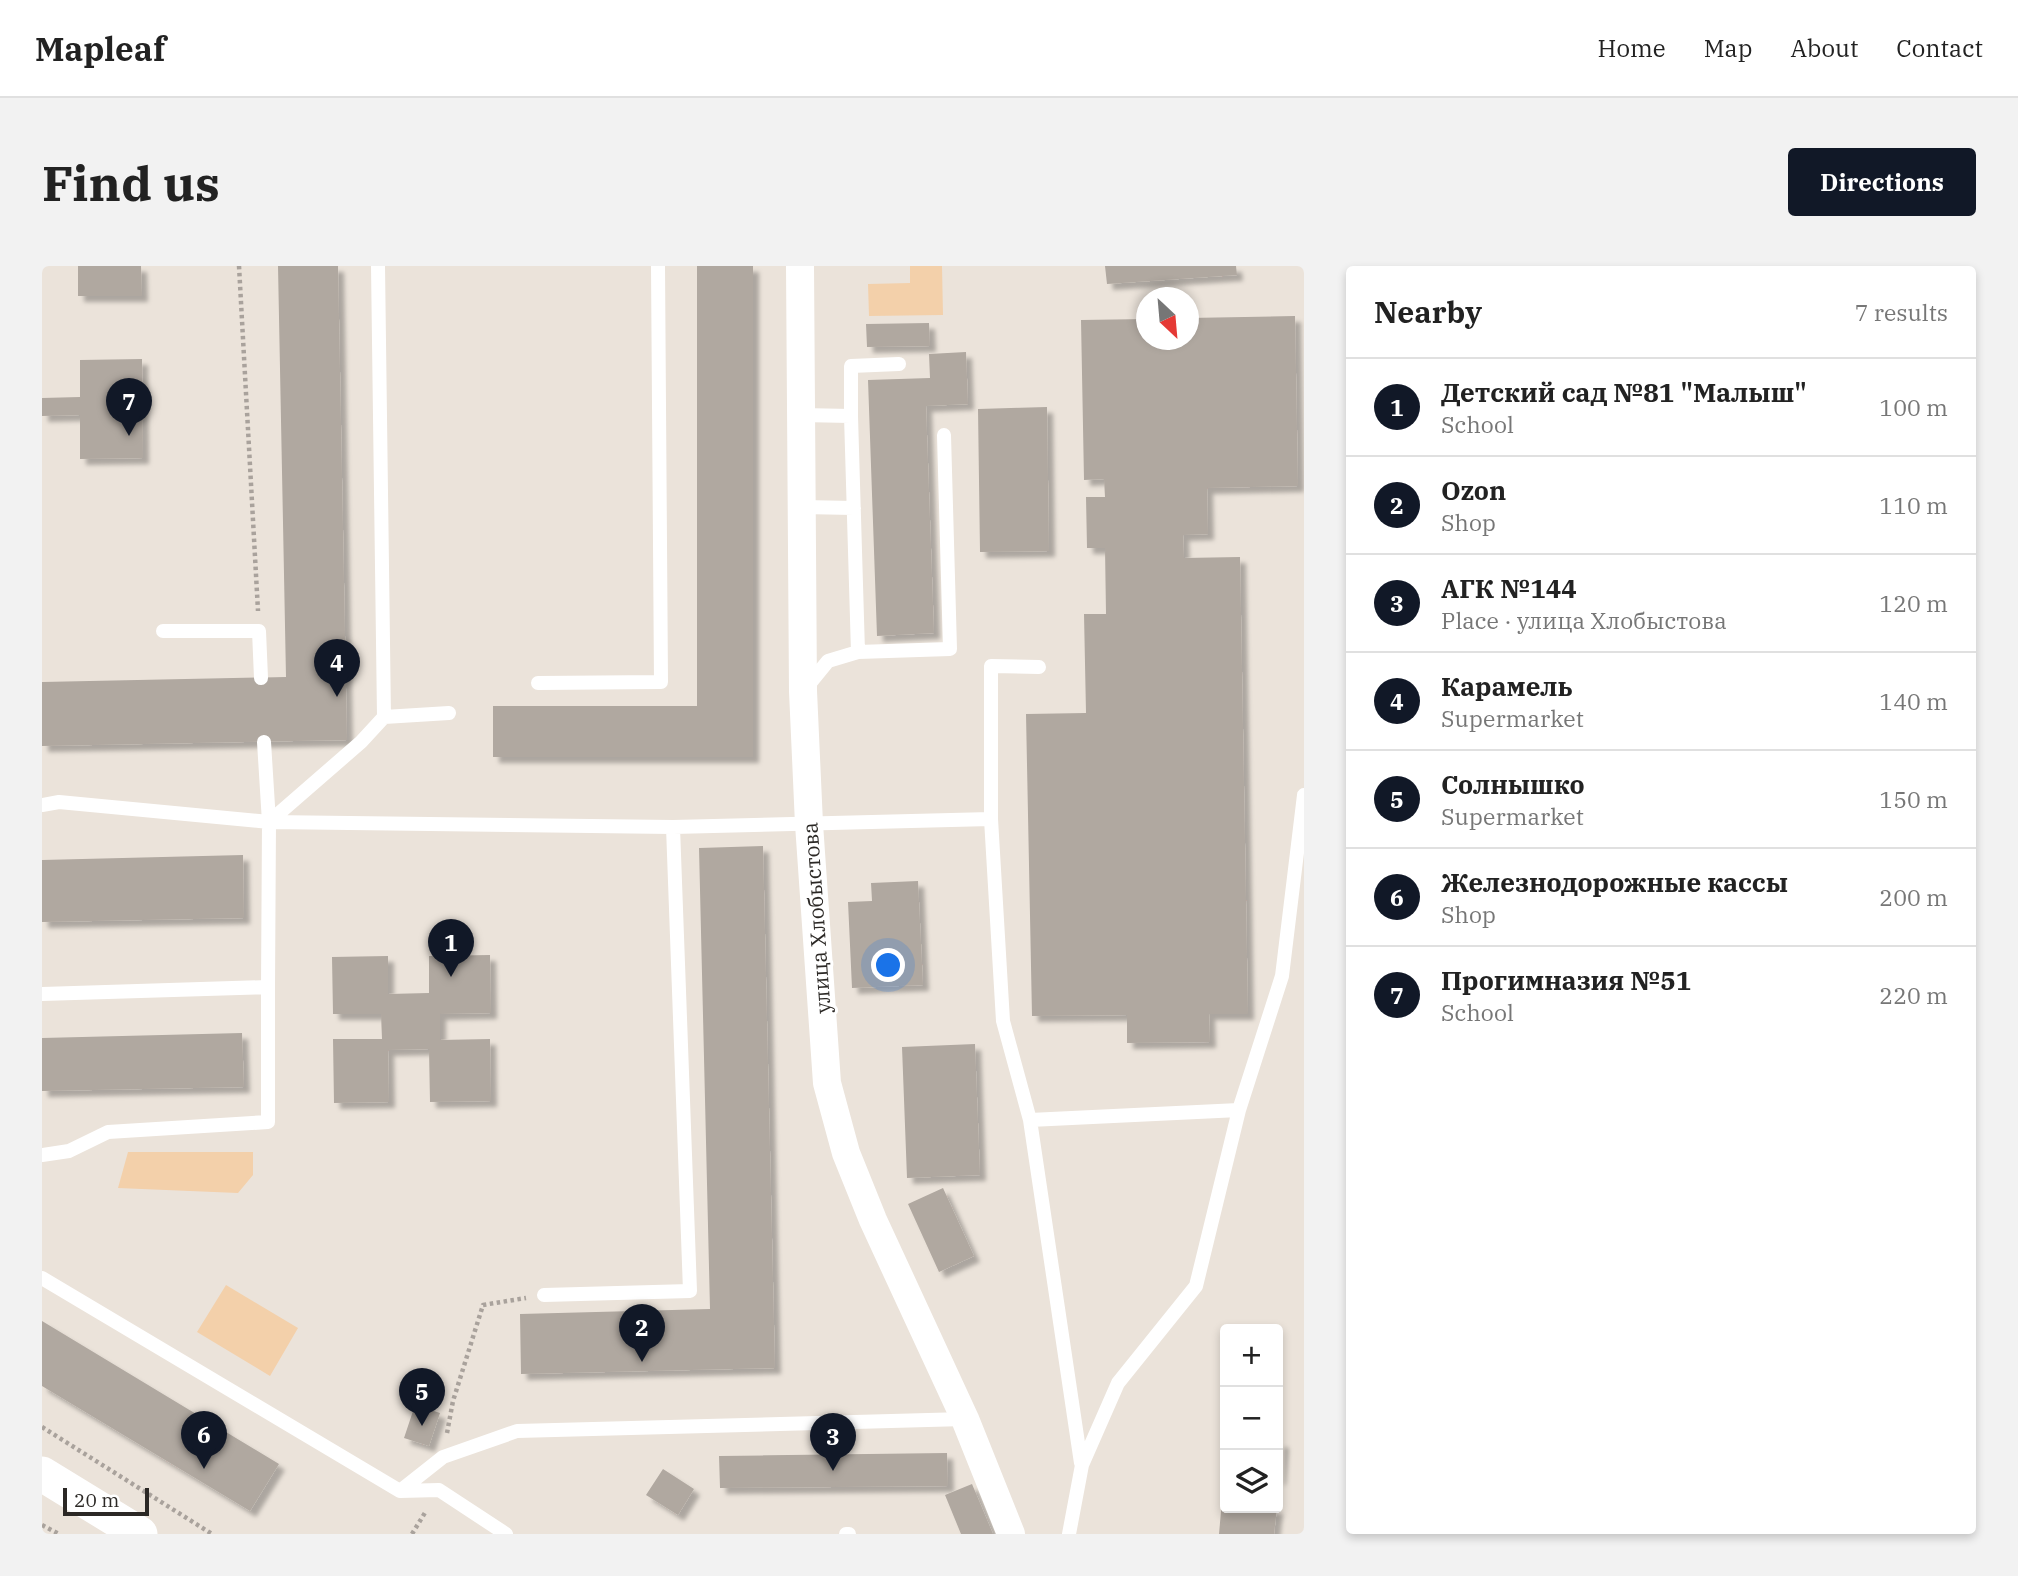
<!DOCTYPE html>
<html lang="en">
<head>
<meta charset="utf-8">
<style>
  :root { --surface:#fff; --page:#f2f2f2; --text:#222; --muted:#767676; --line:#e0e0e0; --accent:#111827 }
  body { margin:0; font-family:"IBM Plex Serif",serif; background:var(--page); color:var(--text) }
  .controls { position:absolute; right:21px; bottom:21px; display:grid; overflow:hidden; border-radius:7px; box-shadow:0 4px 10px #0003 }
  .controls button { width:63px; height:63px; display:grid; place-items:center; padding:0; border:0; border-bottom:2px solid var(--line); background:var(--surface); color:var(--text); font:35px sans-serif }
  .compass { position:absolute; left:1094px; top:21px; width:63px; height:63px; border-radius:50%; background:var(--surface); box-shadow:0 4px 10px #0003; rotate:154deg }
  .scale { position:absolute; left:21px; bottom:18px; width:86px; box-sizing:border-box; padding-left:7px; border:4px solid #2b2825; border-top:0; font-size:19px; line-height:24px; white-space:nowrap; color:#2b2825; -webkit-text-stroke:5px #fff; paint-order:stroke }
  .you { position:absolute; left:847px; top:700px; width:24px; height:24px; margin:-18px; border:5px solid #fff; border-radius:50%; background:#1a73e8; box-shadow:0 0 0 10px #1a73e833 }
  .badge { display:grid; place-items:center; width:46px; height:46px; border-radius:50%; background:var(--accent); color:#fff; font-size:23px; font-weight:700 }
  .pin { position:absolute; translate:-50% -58px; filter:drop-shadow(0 2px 4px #0008) }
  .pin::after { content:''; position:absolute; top:37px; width:24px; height:21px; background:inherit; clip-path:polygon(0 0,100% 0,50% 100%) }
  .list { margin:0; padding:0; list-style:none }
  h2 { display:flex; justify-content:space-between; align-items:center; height:91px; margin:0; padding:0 28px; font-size:30px }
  h2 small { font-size:23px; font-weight:400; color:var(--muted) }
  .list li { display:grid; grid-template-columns:46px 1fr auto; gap:21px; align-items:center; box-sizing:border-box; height:98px; padding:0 28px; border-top:2px solid var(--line) }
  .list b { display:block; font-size:26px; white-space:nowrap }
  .list p { margin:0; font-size:23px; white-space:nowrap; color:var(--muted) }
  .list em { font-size:23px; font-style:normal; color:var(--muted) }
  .icon { flex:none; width:38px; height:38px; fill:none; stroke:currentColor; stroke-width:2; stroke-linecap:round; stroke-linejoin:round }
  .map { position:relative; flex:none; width:1262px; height:1268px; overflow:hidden; border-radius:7px }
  header { display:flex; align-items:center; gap:42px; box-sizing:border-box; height:98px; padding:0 35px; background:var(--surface); border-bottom:2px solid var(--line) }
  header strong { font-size:33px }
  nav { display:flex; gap:38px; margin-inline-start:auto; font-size:24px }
  .intro { display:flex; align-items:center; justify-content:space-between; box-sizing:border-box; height:168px; padding:0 42px }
  h1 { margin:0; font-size:49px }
  .button { padding:18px 32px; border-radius:7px; background:var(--accent); color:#fff; font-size:24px; font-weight:700 }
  main { display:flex; gap:42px; padding:0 42px }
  aside { flex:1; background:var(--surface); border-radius:7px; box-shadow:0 4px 10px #0003 }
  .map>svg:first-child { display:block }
</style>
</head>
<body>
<header>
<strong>Mapleaf</strong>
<nav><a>Home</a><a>Map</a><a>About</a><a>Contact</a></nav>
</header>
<div class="intro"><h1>Find us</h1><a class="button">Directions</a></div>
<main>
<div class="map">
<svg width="1262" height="1268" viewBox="0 0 1262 1268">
  <defs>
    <filter id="shadow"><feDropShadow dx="6" dy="6" stdDeviation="2" flood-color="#0004"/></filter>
  </defs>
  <rect width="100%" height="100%" fill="#ebe3da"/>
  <path fill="#f3d0aa" d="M868 0H900L901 49 827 50 826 18 868 17Z
    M86 886H211V909L196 927 76 922Z
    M184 1019 256 1062 228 1110 155 1066Z"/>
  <path fill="#b0a8a0" filter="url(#shadow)" d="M36 0H99L100 30H36Z
    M236 0H296L305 474 0 480V416L244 411Z
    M655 0H711V491H451V440H655Z
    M1063 0H1194L1195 9 1065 18Z
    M1253 50 1256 220 1165 222 1166 268 1141 269 1142 292 1198 291 1206 748H1167L1168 776 1085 777V749L990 750 984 448 1044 447 1042 348H1064L1063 282H1045L1044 231H1063L1062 213 1042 214 1039 54 1104 53V74H1146V52Z
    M887 57 888 80 825 81 824 58Z
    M924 86 926 138 884 140 892 367 835 370 826 114 888 112 887 88Z
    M100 93 101 192 38 193V149L0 150V132L38 131V94Z
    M1005 141 1007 285 938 286 936 143Z
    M721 580 733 1102 479 1108 478 1048 668 1043 657 582Z
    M201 589 202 652 0 656V594Z
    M876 615 881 719 810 722 806 636 830 635 829 617Z
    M448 689 449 747 398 748V774L448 773 449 835 388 836 387 783 346 784 347 836 292 837 291 773H340L339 748H291L290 691 346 690V728L387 727V690Z
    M200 767 202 821 0 825V772Z
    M933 778 938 909 865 912 860 781Z
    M901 922 932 990 897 1006 866 938Z
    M0 1055 237 1198 208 1245 0 1120Z
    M373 1139 398 1147 387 1180 362 1172Z
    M1236 1175 1241 1176 1238 1213H1236Z
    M905 1187 906 1220 678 1222 677 1190Z
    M621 1203 652 1223 636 1249 604 1229Z
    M930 1218 951 1268H919L903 1229Z
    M1181 1223H1183V1242H1235L1232 1268H1177Z"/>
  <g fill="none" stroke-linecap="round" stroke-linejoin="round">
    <path stroke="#a9a29c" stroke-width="4.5" stroke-dasharray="3.5 3.5" stroke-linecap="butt" d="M197 0 216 345
      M0 1161 170 1268
      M405 1167 411 1135 441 1039 484 1032
      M0 1259 17 1268
      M370 1268 384 1245"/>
    <path stroke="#fff" stroke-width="14" d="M759 149 809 150
      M760 241 812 242
      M121 365H217L219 412
      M816 386 809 150V100L857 98
      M997 401 949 400V553L961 755 988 854 1197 844
      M496 417 619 416 616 0
      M764 422 786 395 816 386 908 383 902 169
      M342 451 407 447
      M222 476 227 556
      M0 539 17 536 227 556 319 476 342 451 336 0
      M0 728 226 721 227 556 631 561 949 553
      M988 854 1039 1197
      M0 889 27 885 66 866 226 856V721
      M0 1012 358 1225 397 1224 464 1268
      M502 1029 648 1025 631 561
      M358 1225 401 1191 475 1165 923 1153
      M804 1268H807
      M1027 1268 1040 1199 1076 1117 1154 1020 1197 844 1240 710 1262 529"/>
    <path stroke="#fff" stroke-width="28" d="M758 0 761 425 767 558 785 817 804 887 831 954 923 1153 969 1268"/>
    <path stroke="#fff" stroke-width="35" d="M0 1208 98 1268"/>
  </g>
  <g text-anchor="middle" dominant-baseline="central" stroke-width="6" stroke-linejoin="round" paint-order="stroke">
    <g font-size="21" fill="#2b2825" stroke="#fff">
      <text transform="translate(774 652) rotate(-94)">улица Хлобыстова</text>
    </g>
  </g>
</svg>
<div class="controls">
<button>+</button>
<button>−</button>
<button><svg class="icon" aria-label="layers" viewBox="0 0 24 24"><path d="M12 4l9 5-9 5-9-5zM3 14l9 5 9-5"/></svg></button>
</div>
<svg class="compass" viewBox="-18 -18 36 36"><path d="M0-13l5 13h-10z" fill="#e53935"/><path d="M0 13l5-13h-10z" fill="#767676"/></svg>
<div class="scale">20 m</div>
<div class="you"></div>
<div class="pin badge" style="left:409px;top:711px">1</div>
<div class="pin badge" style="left:600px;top:1096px">2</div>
<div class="pin badge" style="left:791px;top:1205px">3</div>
<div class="pin badge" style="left:295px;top:431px">4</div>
<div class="pin badge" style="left:380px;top:1160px">5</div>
<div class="pin badge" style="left:162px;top:1203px">6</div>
<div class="pin badge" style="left:87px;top:170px">7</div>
</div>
<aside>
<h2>Nearby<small>7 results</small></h2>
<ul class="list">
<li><span class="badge">1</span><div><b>Детский сад №81 &quot;Малыш&quot;</b><p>School</p></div><em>100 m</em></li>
<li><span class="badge">2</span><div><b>Ozon</b><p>Shop</p></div><em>110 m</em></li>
<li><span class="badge">3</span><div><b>АГК №144</b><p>Place · улица Хлобыстова</p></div><em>120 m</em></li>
<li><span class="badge">4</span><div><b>Карамель</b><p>Supermarket</p></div><em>140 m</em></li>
<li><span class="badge">5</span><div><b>Солнышко</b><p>Supermarket</p></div><em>150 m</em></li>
<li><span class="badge">6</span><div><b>Железнодорожные кассы</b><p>Shop</p></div><em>200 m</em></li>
<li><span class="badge">7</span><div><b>Прогимназия №51</b><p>School</p></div><em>220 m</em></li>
</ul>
</aside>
</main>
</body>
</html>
